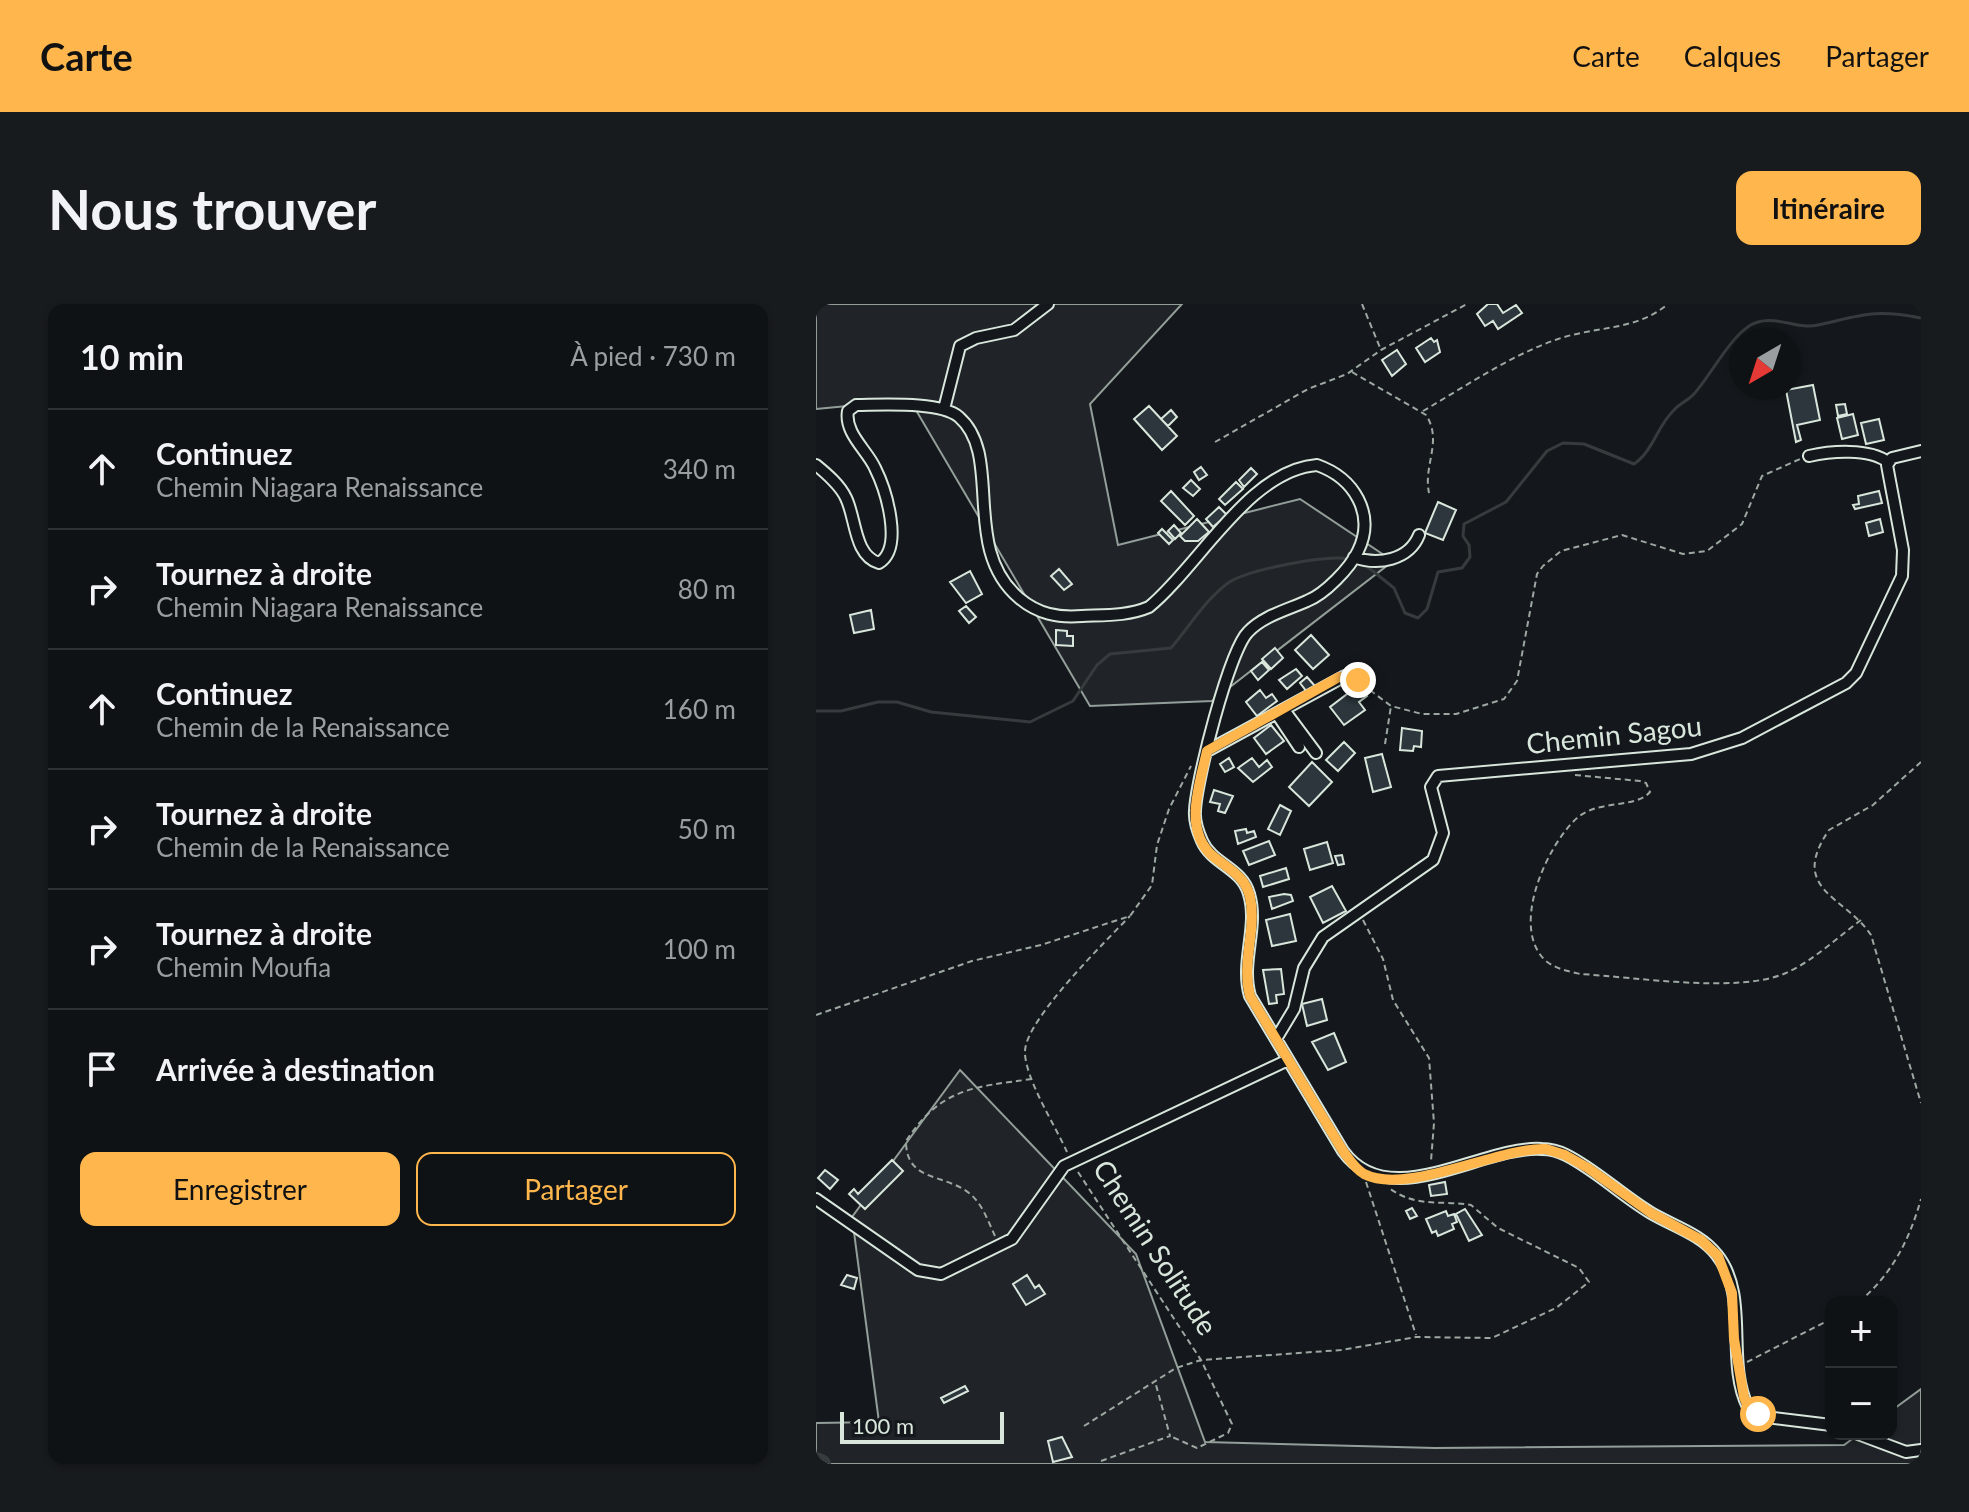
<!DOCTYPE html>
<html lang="fr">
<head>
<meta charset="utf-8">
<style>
  :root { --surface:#0f1215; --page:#181b1e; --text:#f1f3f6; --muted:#9b9ea0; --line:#2f3234; --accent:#ffb74d }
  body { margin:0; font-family:Lato,sans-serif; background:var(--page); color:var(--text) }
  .controls { position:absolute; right:24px; bottom:24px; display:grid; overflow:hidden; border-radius:16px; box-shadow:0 2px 6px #0004 }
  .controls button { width:72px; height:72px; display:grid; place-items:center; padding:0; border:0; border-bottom:2px solid var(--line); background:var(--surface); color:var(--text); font:40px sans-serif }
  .compass { position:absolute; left:913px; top:24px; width:72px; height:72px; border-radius:50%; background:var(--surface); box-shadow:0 2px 6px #0004; rotate:219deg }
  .scale { position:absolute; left:24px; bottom:20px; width:164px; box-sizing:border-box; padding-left:8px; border:4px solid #d8e6dc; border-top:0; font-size:22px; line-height:28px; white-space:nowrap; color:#d8e6dc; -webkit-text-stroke:6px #14181c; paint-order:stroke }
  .stop { position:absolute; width:24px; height:24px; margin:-18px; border:6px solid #ffb74d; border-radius:50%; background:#fff }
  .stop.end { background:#ffb74d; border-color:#fff; box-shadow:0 2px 8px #0008 }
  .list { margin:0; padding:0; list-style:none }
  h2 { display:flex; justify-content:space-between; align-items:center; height:104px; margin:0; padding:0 32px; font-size:34px }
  h2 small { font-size:26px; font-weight:400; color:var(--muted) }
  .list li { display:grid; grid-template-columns:52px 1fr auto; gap:24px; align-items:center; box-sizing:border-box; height:120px; padding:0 32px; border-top:2px solid var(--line) }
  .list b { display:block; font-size:30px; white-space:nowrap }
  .list p { margin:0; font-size:26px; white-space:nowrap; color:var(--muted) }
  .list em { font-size:26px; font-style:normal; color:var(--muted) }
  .actions { display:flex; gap:16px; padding:24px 32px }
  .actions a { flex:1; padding:18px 0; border:2px solid var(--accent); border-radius:16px; text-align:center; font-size:28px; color:var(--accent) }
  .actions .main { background:var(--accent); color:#111 }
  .icon { flex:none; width:44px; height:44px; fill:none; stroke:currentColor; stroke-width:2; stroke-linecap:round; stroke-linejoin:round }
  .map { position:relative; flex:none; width:1105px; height:1160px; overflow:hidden; border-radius:16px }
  header { display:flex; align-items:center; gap:48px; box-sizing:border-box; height:112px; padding:0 40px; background:var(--accent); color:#111 }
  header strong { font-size:38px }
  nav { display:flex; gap:44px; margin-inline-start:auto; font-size:28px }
  .intro { display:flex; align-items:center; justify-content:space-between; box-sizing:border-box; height:192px; padding:0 48px }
  h1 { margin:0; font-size:56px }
  .button { padding:20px 36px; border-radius:16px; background:var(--accent); color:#111; font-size:28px; font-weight:700 }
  main { display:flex; gap:48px; padding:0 48px }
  aside { flex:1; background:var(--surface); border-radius:16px; box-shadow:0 2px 6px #0004 }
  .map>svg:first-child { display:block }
</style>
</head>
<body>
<header>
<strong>Carte</strong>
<nav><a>Carte</a><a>Calques</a><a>Partager</a></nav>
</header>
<div class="intro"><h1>Nous trouver</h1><a class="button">Itinéraire</a></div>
<main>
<aside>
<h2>10 min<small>À pied · 730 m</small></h2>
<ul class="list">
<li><svg class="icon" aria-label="ahead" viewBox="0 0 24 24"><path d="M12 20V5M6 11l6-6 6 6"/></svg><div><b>Continuez</b><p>Chemin Niagara Renaissance</p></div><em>340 m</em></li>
<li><svg class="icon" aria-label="right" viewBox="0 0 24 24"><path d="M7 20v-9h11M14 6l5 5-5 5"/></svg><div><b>Tournez à droite</b><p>Chemin Niagara Renaissance</p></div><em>80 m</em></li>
<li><svg class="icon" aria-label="ahead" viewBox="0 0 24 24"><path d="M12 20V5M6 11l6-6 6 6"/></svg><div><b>Continuez</b><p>Chemin de la Renaissance</p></div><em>160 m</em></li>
<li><svg class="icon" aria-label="right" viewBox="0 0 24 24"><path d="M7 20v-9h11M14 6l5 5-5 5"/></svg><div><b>Tournez à droite</b><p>Chemin de la Renaissance</p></div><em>50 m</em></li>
<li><svg class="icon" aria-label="right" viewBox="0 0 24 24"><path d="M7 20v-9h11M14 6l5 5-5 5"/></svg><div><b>Tournez à droite</b><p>Chemin Moufia</p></div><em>100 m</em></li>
<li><svg class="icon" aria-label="arrive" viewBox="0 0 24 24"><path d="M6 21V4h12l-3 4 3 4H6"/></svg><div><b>Arrivée à destination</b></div></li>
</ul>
<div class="actions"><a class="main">Enregistrer</a><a>Partager</a></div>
</aside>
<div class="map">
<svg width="1105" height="1160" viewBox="0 0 1105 1160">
  <rect width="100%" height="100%" fill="#14181c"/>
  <path fill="#202428" stroke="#939e99" stroke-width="2" d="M0 0H366L274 100 302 241 484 195 577 257 396 397 274 402 94 96 0 105Z
    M144 766 320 950 389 1138 619 1144 1028 1141 1043 1130H1075V1107L1105 1085V1160H0V1119L63 1118 36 913Z"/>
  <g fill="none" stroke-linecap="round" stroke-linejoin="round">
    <path stroke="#363b3e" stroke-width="3" d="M548 260 578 284 589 309 602 314 611 305 622 268 646 264 654 253 653 241 647 232 648 220 690 198 731 147 747 139 768 140 818 160C838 146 841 122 858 106 863 100 871 97 877 91 895 72 918 24 942 18 962 12 983 26 1002 21 1047 11 1058 5 1105 14
      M0 407H25L62 398H81L115 408 214 418 257 397 281 361 294 350 355 344C374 322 388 297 412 279 431 266 511 250 533 255"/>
    <path stroke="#363b3e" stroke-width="20" d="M0 1158 5 1160"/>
  </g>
  <path fill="#2c363c" stroke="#d8e6dc" stroke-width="2" d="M681 0 687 9 700 1 706 9 682 25 677 17 669 22 661 10 672 0Z
    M615 34 618 38 621 36 624 48 609 58 600 44Z
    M581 46 590 60 576 72 566 56Z
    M997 81 1004 116 981 121 985 136 980 138 970 86Z
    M1029 100 1031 110 1022 112 1020 101Z
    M333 102 361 132 346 146 318 115Z
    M355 106 361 113 352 122 345 115Z
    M1037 110 1042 131 1026 135 1021 114Z
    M1063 115 1068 136 1050 140 1045 119Z
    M385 163 391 171 383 176 378 168Z
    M435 164 441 170 428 183 423 176Z
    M375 176 384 185 377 192 367 184Z
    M420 178 427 185 409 201 403 195Z
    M355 187 378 212 369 221 345 197Z
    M1063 187 1066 199 1039 205 1037 201 1043 200 1042 192Z
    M622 198 640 206 627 236 609 229Z
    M403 203 411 211 397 223 390 215Z
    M381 215 393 228 382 237H369L364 232Z
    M1064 215 1067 228 1053 232 1050 219Z
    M358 221 365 229 359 235 352 227Z
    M346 225 357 236 353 240 342 229Z
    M243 265 256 280 248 286 235 272Z
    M154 267 166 290 150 299 134 278Z
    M150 302 160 313 153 319 143 307Z
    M55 306 58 325 38 329 34 311Z
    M240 326 251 327V332H257V342L240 341Z
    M495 331 513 351 497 365 479 346Z
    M459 344 467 354 455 365 446 355Z
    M446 358 453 366 442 376 435 367Z
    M480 365 486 372 471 385 463 376Z
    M491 373 499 382 491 388 484 379Z
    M543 381 551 392 543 398 549 406 528 421 514 403Z
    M444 386 450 394 456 390 461 397 441 412 430 398Z
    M455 421 468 437 450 450 438 434Z
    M586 424 606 427 605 443 598 442 597 447 584 446Z
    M528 438 539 449 522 467 510 456Z
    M566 450 575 483 557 488 549 454Z
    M413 454 418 463 409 468 404 460Z
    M436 454 443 463 451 456 456 463 437 478 422 464Z
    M496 458 516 478 493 502 473 483Z
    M398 486 417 492 409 509 402 507 404 500 394 498Z
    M464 501 475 507 464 531 452 525Z
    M430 525 431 529 438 527 440 533 422 540 419 527Z
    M453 537 459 551 433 561 427 547Z
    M511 538 517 559 494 566 488 545Z
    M526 551 528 560 522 561 519 552Z
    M470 564 473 575 447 583 444 572Z
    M516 582 530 607 507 619 494 593Z
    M468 590 475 591 477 597 456 605 453 593Z
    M474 610 480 637 456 642 450 616Z
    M465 665 468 690 460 691 461 699 453 700 447 666Z
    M506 695 511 716 491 722 486 700Z
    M518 729 530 758 512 766 496 738Z
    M76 856 87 867 49 905 33 890 38 885 42 890Z
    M9 866 22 876 14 885 2 874Z
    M629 878 631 890 615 892 613 881Z
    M596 904 601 912 594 915 590 907Z
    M649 905 666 931 653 937 640 910Z
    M630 907 632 912 638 910 641 918 636 920 638 925 622 932 620 927 616 929 610 915Z
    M31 971 41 974 38 985 25 981Z
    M211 971 219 984 223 981 229 990 210 1001 197 980Z
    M149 1082 152 1087 128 1099 125 1094Z
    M246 1133 256 1153 237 1158 232 1137Z"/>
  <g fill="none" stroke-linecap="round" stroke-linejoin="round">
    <g stroke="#d8e6dc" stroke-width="14">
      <path id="street" d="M128 105 144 42 160 34 198 26 232 0
        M993 152C1015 147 1053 144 1072 158
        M0 161C11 170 24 181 30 194 40 214 38 252 63 259 88 244 70 186 59 164 51 146 28 129 32 107L40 101C65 101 124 97 143 113 188 152 144 244 203 294 222 310 242 314 266 312 289 311 312 312 333 303 383 262 433 166 501 161 538 174 560 210 542 247 534 264 509 290 491 297 471 306 447 312 432 328 413 347 380 477 379 507 378 518 382 528 386 537 396 560 426 564 433 590 443 623 424 658 434 692L527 847C573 911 666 841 726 845 734 845 742 847 750 851 780 866 805 891 835 909 857 922 885 930 901 951 934 992 909 1057 932 1103L950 1113 1015 1121
        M538 253C562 262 593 256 603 231
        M468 406 500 449
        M461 410 483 443
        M391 447 529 372
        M460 735 478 705 488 664 507 633 617 556 627 529 615 483 622 472 875 450 926 434 1030 379 1040 369 1086 272 1087 246 1071 161 1076 154 1105 147
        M0 895 102 966 125 970 196 935 248 862 472 756
        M1042 1130 1090 1148 1105 1146"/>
    </g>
    <path stroke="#9da8a2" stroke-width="2" stroke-dasharray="6 4" stroke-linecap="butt" d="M546 0 565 46
      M536 68 610 111C627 137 607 161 613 189
      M607 107C650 82 695 51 742 35 780 22 820 27 852 0
      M399 138 492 85 531 70 565 46 651 0
      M538 374 575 402 606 410H640L688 395 701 377 721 270 727 262 745 247 806 231 867 250 891 247 926 220 946 172 984 155
      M569 440 575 402
      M1105 458 1057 501 1013 526C972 586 1029 592 1055 631L1105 799
      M759 471 824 477 830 479 834 488C819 505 783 495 761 514 731 541 693 624 730 657 740 665 752 667 764 670 820 673 922 690 970 669 997 657 1022 633 1045 616
      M547 616 567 655 577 696 613 754 618 819 615 857
      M0 711 156 657 225 641 314 612 336 581 341 541 353 505 375 462
      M251 848C240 823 208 773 209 747 210 715 290 637 314 612
      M262 868 385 1056 416 1120 412 1129 381 1144 354 1132
      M550 878 600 1031
      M179 932C172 917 166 899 153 889 127 869 90 878 90 837 125 784 157 783 216 775
      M1043 998C1076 970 1093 937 1105 895
      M931 1058 1015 1015
      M268 1122 360 1064 385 1056 525 1046 600 1033 676 1034 740 1004 773 978 763 964 682 924 655 901C625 896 600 904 573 884
      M285 1157 354 1132 340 1081"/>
    <use href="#street" stroke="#14181c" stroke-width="10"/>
  </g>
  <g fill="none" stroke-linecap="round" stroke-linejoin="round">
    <path stroke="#ffb74d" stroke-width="10" d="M542 376 523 373 391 447C384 480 366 527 398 553 413 565 429 572 434 593 441 626 425 658 434 692L527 847C533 855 539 865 548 870 591 892 682 843 730 845L749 851 772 864 835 909 885 936 902 952 916 989 918 1035 928 1093 932 1103 942 1110"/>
  </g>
  <g text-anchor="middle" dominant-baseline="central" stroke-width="6" stroke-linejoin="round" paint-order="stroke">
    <g font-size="28" fill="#d8e6dc" stroke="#14181c">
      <text transform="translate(798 430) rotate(-6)">Chemin Sagou</text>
      <text transform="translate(340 943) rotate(57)">Chemin Solitude</text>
    </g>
  </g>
</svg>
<div class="controls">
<button>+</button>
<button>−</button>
</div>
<svg class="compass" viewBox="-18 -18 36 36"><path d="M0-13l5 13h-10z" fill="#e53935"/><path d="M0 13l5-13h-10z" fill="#9b9ea0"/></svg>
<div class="scale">100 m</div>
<div class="stop" style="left:942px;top:1110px"></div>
<div class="stop end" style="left:542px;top:376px"></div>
</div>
</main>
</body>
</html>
